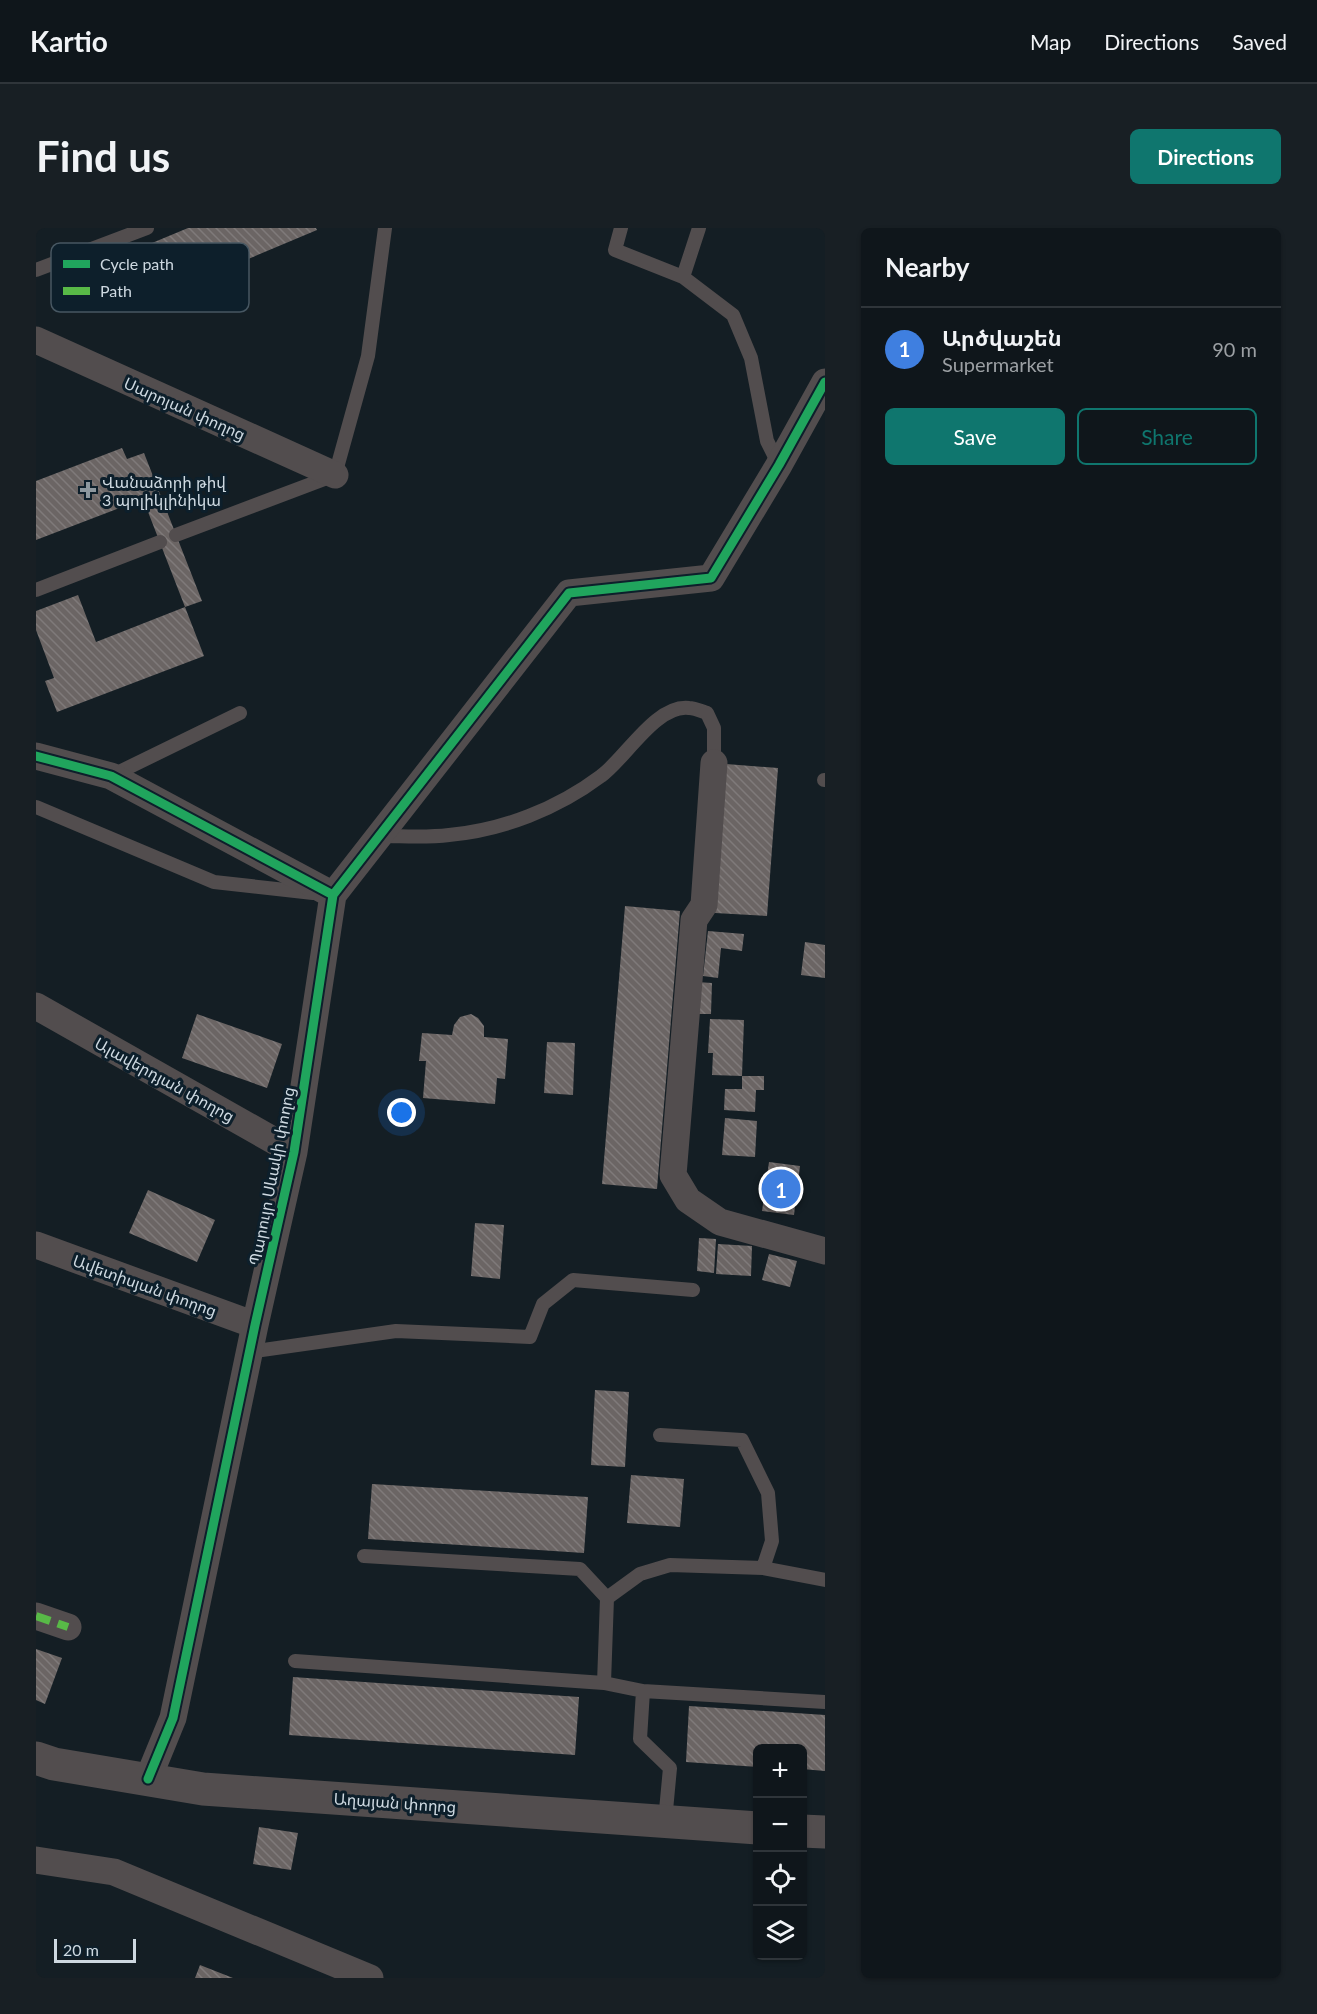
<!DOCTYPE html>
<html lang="en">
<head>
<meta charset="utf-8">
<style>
  :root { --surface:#0f161b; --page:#181f24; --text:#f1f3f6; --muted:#9b9fa3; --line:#2f353a; --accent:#0f766e }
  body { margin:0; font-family:Lato,"Noto Sans Armenian",sans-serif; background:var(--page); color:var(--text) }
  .controls { position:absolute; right:18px; bottom:18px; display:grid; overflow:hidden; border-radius:9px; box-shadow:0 2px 4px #0004 }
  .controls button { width:54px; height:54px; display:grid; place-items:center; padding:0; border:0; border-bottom:2px solid var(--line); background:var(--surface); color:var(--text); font:30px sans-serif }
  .scale { position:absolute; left:18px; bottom:15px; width:82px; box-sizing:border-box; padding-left:6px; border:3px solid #ced9e1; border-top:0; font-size:16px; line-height:21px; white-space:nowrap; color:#ced9e1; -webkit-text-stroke:4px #0d1f2b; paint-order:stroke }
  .you { position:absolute; left:366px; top:885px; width:21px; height:21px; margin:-15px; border:4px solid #fff; border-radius:50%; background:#1a73e8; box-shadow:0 0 0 9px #1a73e833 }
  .badge { display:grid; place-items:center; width:39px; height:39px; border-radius:50%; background:var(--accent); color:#fff; font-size:20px; font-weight:700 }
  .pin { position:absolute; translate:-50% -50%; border:3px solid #fff; box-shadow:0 2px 6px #0006 }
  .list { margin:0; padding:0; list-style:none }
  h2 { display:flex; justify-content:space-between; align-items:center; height:78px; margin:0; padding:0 24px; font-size:26px }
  h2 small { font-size:20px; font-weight:400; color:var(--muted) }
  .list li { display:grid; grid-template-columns:39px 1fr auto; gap:18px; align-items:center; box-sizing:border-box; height:84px; padding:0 24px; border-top:2px solid var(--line) }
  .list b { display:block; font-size:22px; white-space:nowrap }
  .list p { margin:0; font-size:20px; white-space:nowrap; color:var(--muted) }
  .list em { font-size:20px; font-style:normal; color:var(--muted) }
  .actions { display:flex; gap:12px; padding:18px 24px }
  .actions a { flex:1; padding:14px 0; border:2px solid var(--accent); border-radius:9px; text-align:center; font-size:21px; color:var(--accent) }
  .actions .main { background:var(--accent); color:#fff }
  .icon { flex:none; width:33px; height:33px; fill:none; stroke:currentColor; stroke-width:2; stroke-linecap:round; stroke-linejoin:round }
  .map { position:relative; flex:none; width:789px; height:1750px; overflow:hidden; border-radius:9px }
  header { display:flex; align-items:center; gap:36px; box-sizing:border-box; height:84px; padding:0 30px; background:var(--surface); border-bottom:2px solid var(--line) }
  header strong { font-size:28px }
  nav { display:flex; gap:33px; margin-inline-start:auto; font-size:21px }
  .intro { display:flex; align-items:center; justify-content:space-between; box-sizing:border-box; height:144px; padding:0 36px }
  h1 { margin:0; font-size:42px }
  .button { padding:15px 27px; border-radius:9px; background:var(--accent); color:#fff; font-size:21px; font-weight:700 }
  main { display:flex; gap:36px; padding:0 36px }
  aside { flex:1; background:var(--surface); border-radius:9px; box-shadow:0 2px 4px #0004 }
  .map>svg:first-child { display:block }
</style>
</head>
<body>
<header>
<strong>Kartio</strong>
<nav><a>Map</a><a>Directions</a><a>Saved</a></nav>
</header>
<div class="intro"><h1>Find us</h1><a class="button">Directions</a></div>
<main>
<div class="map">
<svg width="789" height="1750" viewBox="0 0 789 1750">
  <defs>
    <pattern id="building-back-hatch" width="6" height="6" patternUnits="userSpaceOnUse" patternTransform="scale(1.5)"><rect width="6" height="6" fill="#6b6564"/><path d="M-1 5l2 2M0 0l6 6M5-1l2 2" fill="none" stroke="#7f7a7a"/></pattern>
  </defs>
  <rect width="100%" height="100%" fill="#141e24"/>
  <path fill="url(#building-back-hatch)" d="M152 0H280L281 2 112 73 92 25Z
    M86 220 91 231 108 225 166 373 149 379 168 428 21 484 9 453 18 450 0 402V383L42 367 60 414 149 379 107 271 0 312V253Z
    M690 536 742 540 731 688 679 685Z
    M589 678 644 683 621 961 566 956Z
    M672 703 708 706 706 723 685 720 682 750 667 748Z
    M769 714 789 717V750L765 747Z
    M661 754 676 755 675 786H659Z
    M161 786 246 816 231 860 146 830Z
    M435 786 442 790 448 798V809L472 811 469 851 461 850 459 876 387 870 390 833H383L386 805 416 807 418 797 424 789Z
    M674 791 708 792 706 848 676 847 677 825H672Z
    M511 814 539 815 537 867 508 865Z
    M706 848H728V862H720L719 884 688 882 689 861H706Z
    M689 890 721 893 719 929 686 927Z
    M733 934 764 938 758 987 726 983Z
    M112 962 179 992 161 1034 93 1005Z
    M439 995 468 997 464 1051 435 1048Z
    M663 1010 680 1011 678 1045 661 1043Z
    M682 1016 716 1018 715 1048 680 1046Z
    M733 1026 761 1033 754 1059 726 1052Z
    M559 1162 593 1164 589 1239 555 1237Z
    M595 1247 648 1251 644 1299 591 1295Z
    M336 1256 552 1269 548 1325 332 1311Z
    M0 1421 26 1430 9 1476 0 1472Z
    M257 1449 543 1469 539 1527 253 1507Z
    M653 1478 789 1487V1543L766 1541V1520H722V1539L650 1534Z
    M223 1599 262 1605 255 1642 217 1636Z
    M164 1737 197 1750H159Z"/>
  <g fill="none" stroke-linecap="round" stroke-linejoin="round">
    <path stroke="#524d4e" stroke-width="14" d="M585 0 579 22 647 49
      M663 0 647 49 697 87 715 130 731 213 743 237
      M0 42 111 0
      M140 307 299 247 332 128 349 0
      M0 362 124 314
      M75 548 204 485
      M788 552H789
      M0 579 178 654 277 665
      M344 608C367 608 390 610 413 607 467 602 521 581 565 548 589 531 620 476 653 480 659 480 665 483 671 485L678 500V535
      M213 1124 360 1103 494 1109 507 1076 537 1052 657 1062
      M624 1207 706 1212 732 1265 736 1313 727 1340
      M328 1328 544 1341 571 1370 568 1455
      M571 1370 604 1346 634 1337 727 1340 789 1352
      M259 1433 568 1455 607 1463 789 1474
      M607 1463 604 1511 634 1540 629 1593"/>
    <path stroke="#524d4e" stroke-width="27" d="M0 112 299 247
      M0 528 75 548 297 667 258 924 219 1097 137 1490 112 1551
      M678 535 668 677 658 692 637 947 652 972 684 994 789 1023
      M297 667 533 365 675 350 743 237 789 154
      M0 778 258 924
      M0 1017 219 1097
      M0 1388 32 1399
      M0 1632 78 1644 334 1750"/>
    <path stroke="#524d4e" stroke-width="33" d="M0 1530 18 1536 167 1561 722 1600
      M766 1603 789 1604"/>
    <path stroke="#58b947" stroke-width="8" stroke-dasharray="15 8" stroke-linecap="butt" d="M0 1388 32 1399"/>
    <g stroke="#0d1f2b" stroke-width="13">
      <path id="cycleway" d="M0 528 75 548 297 667 258 924 219 1097 137 1490 112 1551
        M297 667 533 365 675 350 743 237 789 154"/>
    </g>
    <use href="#cycleway" stroke="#20a55d" stroke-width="9"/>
  </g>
  <path fill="#8d989f" stroke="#0d1f2b" stroke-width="2" d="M49 253h6v6h6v6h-6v6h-6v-6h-6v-6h6z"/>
  <g text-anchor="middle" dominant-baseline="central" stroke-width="6" stroke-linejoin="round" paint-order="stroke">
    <g font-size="16" fill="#ced9e1" stroke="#0d1f2b">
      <text transform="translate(149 180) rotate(24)">Սարոյան փողոց</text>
      <text transform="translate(129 851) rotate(29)">Ալավերդյան փողոց</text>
      <text transform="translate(235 948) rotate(-79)">Պարույր Սևակի փողոց</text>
      <text transform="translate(109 1057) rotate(20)">Ավետիսյան փողոց</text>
      <text transform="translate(359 1574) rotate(4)">Աղայան փողոց</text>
    </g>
    <g font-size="16" fill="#ced9e1" stroke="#0d1f2b" text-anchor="start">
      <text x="66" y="253">Վանաձորի թիվ<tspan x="66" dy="18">3 պոլիկլինիկա</tspan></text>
    </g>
  </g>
  <rect x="15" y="15" width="198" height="69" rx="9" fill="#0d1f2b" stroke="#475762" stroke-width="1.5"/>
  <rect x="27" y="32" width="27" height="8" fill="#20a55d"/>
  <rect x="27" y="59" width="27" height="8" fill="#58b947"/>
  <g font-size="16" fill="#ced9e1">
    <text x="64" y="42">Cycle path</text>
    <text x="64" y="69">Path</text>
  </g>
</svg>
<div class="controls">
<button>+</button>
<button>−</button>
<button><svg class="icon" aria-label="locate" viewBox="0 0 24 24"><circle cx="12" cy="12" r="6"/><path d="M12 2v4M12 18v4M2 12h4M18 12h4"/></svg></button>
<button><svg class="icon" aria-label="layers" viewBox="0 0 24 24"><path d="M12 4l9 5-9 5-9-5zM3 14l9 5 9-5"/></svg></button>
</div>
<div class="scale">20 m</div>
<div class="you"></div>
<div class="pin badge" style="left:745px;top:961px;background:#3f7fe0">1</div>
</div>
<aside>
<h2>Nearby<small></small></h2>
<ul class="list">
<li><span class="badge" style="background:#3f7fe0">1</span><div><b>Արծվաշեն</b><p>Supermarket</p></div><em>90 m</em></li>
</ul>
<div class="actions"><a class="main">Save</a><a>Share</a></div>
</aside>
</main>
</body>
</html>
